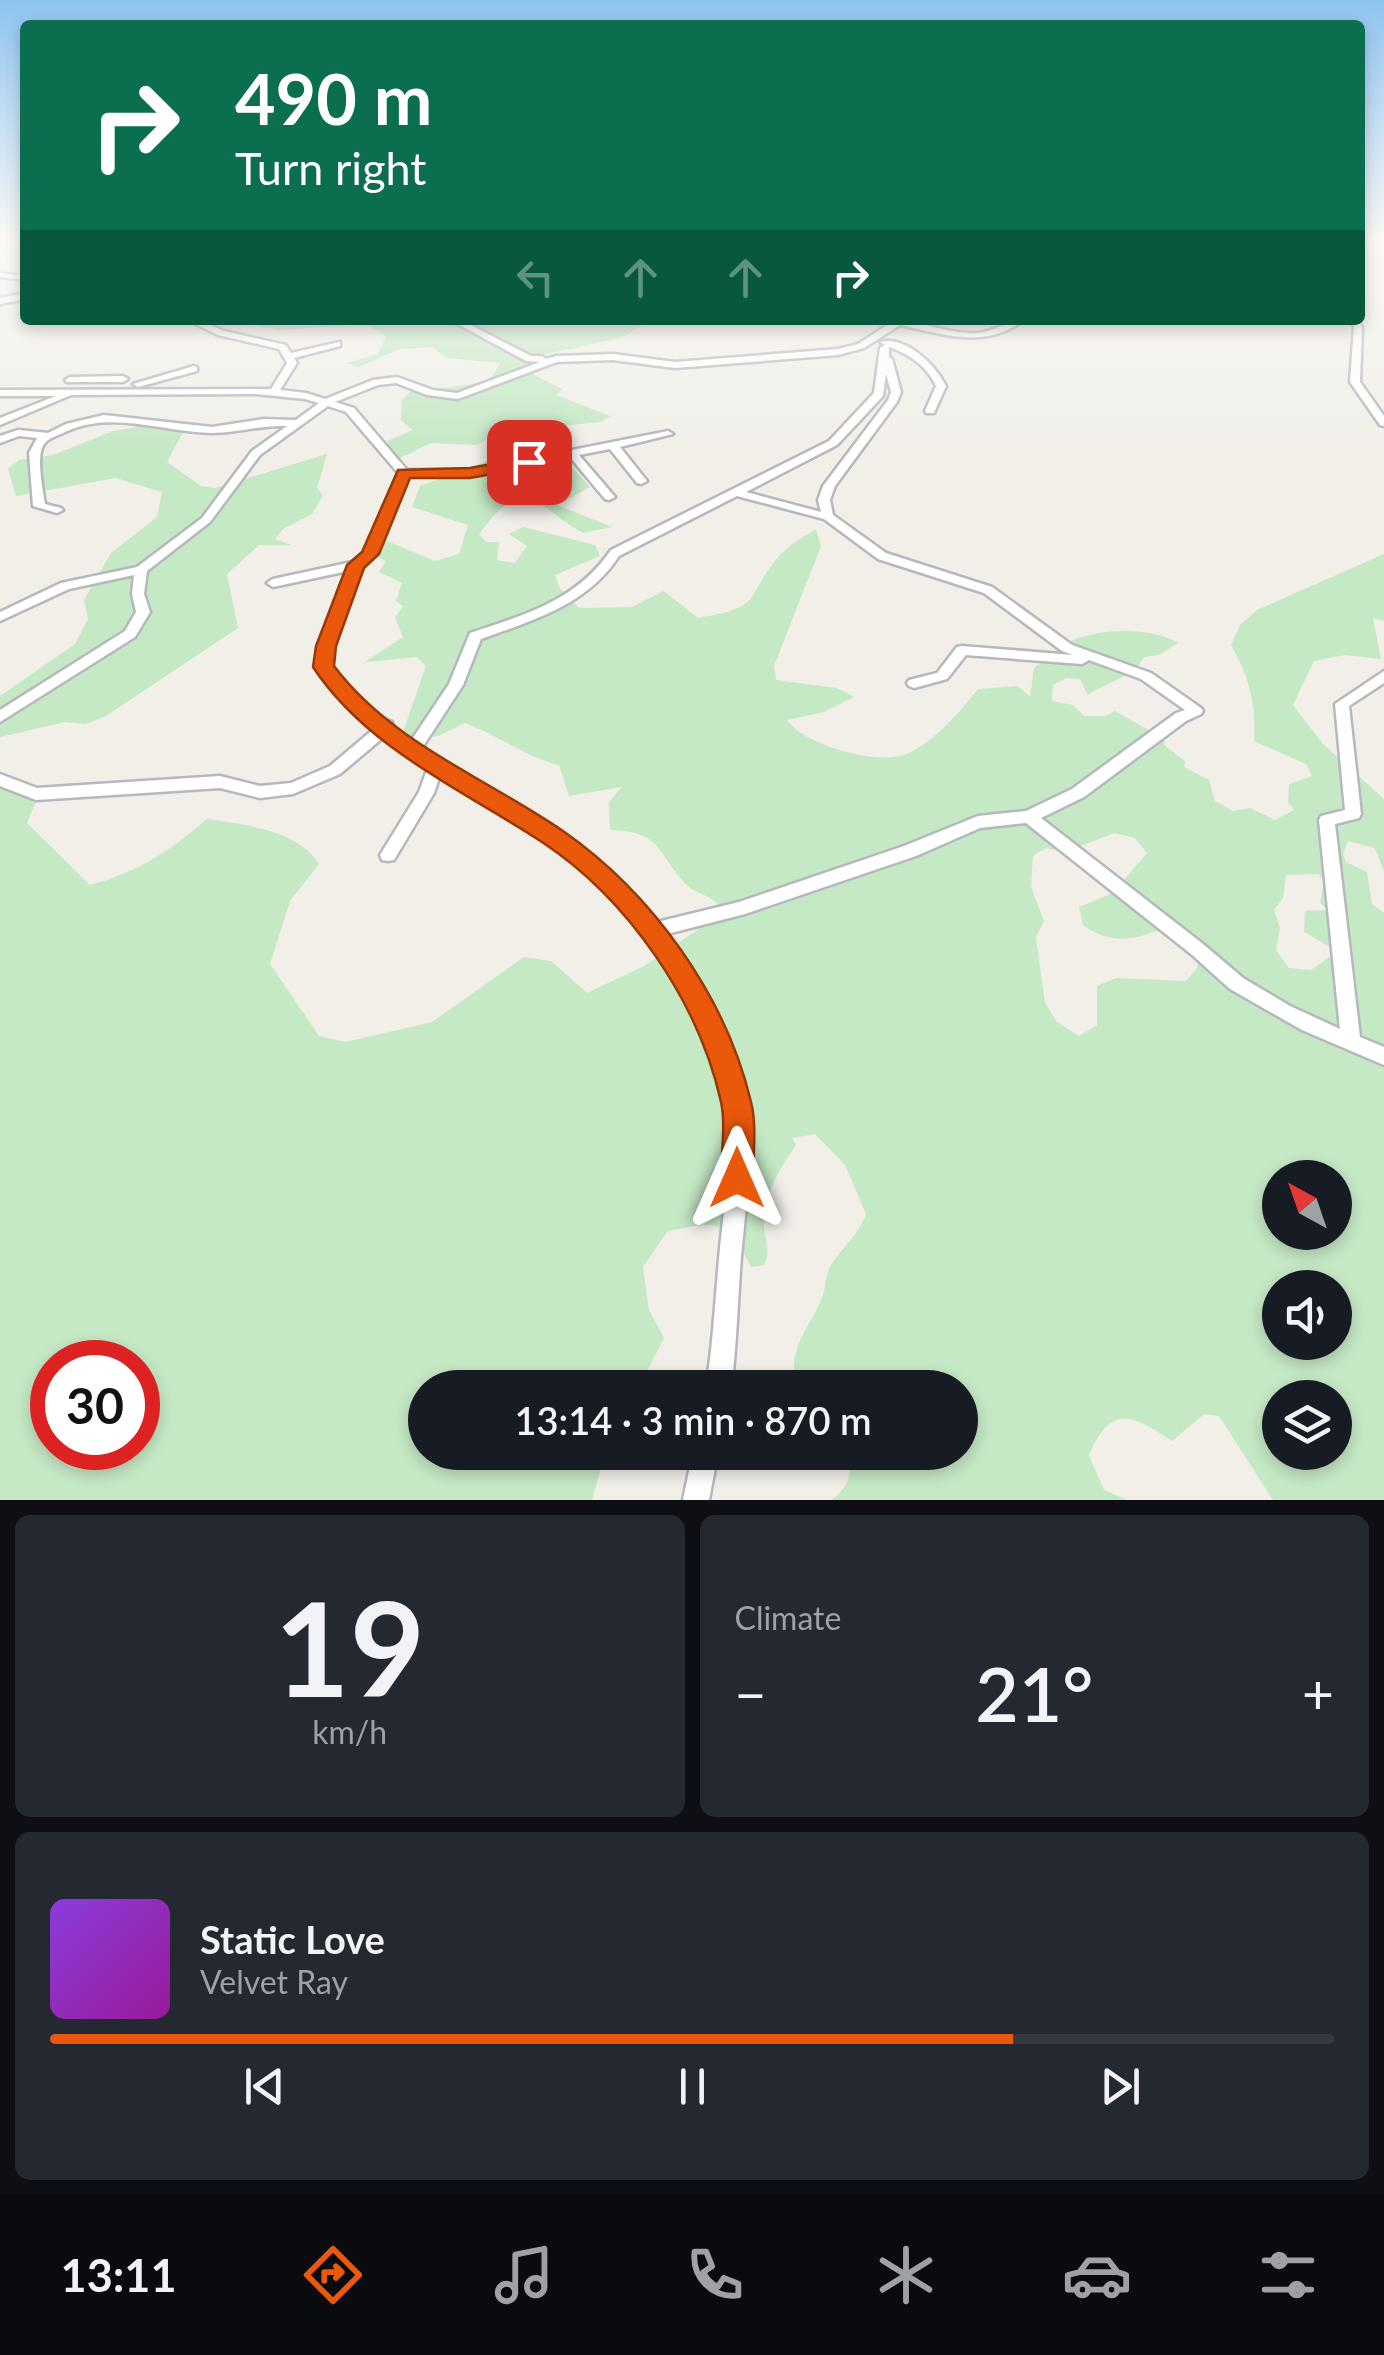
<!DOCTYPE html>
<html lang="en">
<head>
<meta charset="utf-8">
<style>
	body { margin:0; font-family:Lato,sans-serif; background:#242831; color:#f1f3f6; height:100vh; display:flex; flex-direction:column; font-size:38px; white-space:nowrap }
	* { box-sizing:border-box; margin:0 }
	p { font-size:32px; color:#9ea1a6 }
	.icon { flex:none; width:55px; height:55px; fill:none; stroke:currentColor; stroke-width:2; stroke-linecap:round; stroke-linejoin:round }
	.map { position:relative; height:1500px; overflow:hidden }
	.drawer { display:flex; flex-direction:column; gap:15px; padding:15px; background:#0d0f14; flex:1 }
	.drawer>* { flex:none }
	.banner { position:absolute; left:20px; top:20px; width:1345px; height:305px; border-radius:10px; box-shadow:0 5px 15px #0003; background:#0b6e4f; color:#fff; overflow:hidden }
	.needle { width:65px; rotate:320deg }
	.fabs { position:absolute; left:1262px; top:1160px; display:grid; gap:20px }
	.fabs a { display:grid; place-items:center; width:90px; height:90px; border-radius:50%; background:#171b24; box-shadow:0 5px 15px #0003; font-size:50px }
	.speed { position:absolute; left:30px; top:1340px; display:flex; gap:20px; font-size:50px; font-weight:700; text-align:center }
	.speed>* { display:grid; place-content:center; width:130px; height:130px; border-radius:50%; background:#171b24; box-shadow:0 5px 15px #0003; line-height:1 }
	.speed .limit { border:15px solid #d22; background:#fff; color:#111 }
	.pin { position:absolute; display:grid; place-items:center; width:85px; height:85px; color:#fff; margin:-42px; border-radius:20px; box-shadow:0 5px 15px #0006 }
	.me { position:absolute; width:110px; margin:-55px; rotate:0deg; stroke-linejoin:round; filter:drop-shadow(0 0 8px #0008) }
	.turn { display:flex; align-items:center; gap:35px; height:210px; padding:0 50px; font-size:45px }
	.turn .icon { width:130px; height:130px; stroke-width:2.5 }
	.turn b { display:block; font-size:70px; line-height:85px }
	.lanes { display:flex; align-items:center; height:95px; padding:0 50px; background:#0003; justify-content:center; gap:50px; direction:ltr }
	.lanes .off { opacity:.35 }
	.big { font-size:75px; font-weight:600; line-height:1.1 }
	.drawer .widget { flex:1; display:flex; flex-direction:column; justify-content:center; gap:15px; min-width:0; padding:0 35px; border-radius:15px; background:#242831 }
	.drawer .dial { align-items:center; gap:0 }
	.dial b { font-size:130px; line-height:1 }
	.song { display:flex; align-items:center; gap:30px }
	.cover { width:120px; height:120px; border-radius:15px; background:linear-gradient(135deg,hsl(270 70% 55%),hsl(300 70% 35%)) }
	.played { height:10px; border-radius:5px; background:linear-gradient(90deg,#ea580c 75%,#363941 75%) }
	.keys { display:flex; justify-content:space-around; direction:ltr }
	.heat { display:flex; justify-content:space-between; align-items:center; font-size:55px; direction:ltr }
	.drawer .tiles { flex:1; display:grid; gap:15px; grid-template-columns:1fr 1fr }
	.widget:last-child { grid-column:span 2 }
	.trip { position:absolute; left:408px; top:1370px; width:570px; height:100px; border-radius:50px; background:#171b24; box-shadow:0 5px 15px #0003; font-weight:600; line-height:100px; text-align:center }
	.dock { display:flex; height:160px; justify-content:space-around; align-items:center; background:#090b0e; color:#9ea1a6 }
	.dock .icon { width:70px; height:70px }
	.dock .active { color:#ea580c }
	.dock b { font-size:45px; color:#f1f3f6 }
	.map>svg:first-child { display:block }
	.green { fill:#c5e8c5; fill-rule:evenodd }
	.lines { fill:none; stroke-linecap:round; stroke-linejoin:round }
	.minor-casing { stroke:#b5b8bc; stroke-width:5 }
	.minor { fill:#fff; fill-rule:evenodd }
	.route { fill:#ea580c; stroke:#983908; stroke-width:2.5 }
</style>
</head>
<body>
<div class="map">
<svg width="1384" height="1500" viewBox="0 0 1384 1500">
	<rect width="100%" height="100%" fill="#f1efe8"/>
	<path class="green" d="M 229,320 L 647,320 L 647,322 L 624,337 L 533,357 L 556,359 L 525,370 L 562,389 L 556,395 L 610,416 L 601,422 L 498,432 L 477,445 L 431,443 L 396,460 L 387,441 L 413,430 L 401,420 L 402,400 L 410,392 L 489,382 L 500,363 L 447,358 L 432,347 L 400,349 L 358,367 L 347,363 L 378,354 L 386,336 L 367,324 L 278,330 Z
		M 165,423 L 180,425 L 183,432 L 167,462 L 201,486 L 215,488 L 327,454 L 317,488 L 323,496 L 312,514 L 283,529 L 275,539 L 292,545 L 259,545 L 227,574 L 238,628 L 106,716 L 86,724 L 65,722 L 0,737 L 0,696 L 75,644 L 88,619 L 84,600 L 111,553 L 157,517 L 162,492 L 116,478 L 16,496 L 8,469 L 19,460 L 53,455 L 113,431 Z
		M 541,441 L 553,452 L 509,466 L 513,489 L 538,485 L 566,461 L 590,487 L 557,505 L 612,527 L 583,533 C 533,506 529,468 479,534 L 486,542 L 499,542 L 497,560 L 515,563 L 527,546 L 509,534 L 523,527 L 595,545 L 600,556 L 555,575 L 559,587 L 579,608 L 632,607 L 664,591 L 698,618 C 769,607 742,596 782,553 C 791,544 805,536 816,529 L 821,546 L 774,666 L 776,680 L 837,688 L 854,697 L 824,712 L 787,720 C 805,746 882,767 909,753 C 938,738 958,714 978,689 L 1018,686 L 1030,697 L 1034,668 C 1045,660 1055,650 1067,643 C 1095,628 1151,626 1178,643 L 1159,655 L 1144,657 C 1135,677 1106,682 1088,695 L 1080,679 L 1066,678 L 1053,685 L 1052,701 L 1073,705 L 1084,716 L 1106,716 L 1115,711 L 1164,739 L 1164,745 L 1185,761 L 1184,767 L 1209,780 L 1215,801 L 1233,811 L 1250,808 L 1275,820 L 1294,810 L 1288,802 L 1289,784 L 1312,776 L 1306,764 L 1254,741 C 1256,704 1250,678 1231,645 L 1240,625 L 1257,610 L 1384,554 L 1384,621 L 1373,618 L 1381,659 L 1345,655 L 1314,661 L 1293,705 L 1323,744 L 1384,799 L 1384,872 L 1375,848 L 1348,841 L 1343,854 L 1346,862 L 1367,872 L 1372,904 L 1384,913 L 1384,1500 L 1273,1500 L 1219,1416 L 1204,1414 L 1172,1441 C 1133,1415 1111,1403 1089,1455 L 1104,1490 L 1127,1500 L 832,1500 C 849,1486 852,1475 850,1453 L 960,1452 L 960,1388 L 799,1388 C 783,1353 810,1328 822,1298 C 826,1288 825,1277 830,1267 C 841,1248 859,1235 866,1214 L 845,1165 L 815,1134 L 792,1138 L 796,1145 C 780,1168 762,1197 764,1226 C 765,1242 771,1250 764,1265 L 751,1267 C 728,1219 715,1220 667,1232 L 643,1267 L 649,1310 L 664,1338 L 639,1387 L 425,1388 L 425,1452 L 605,1453 L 592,1500 L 0,1500 L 0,783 L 23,780 L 41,790 L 27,823 L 90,885 C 137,873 171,850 207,819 C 244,824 298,830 319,864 L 290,901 L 270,964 L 319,1036 L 346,1042 L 432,1022 L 524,957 L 551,961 L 587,993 L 644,966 L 724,912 C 711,892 698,897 685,883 C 655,850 662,832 610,830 L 609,802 L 622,787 L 569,796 L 559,765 C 525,757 498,735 465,723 L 438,736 L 401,738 L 426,666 L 417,657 L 365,662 L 403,637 L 395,618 L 403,606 L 396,601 L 402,583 L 379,572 L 386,561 L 370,554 L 387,541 L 435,561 L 459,554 L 468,525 L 412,507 L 420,486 ZM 1114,833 L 1135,838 L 1147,853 L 1113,893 L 1079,907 L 1083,925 C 1107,943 1132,942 1160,929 L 1181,936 L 1202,951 L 1197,968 L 1186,981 L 1116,978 L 1097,986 L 1097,1025 L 1079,1036 L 1057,1022 L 1045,1003 L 1036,937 L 1044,921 L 1031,887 L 1033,856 L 1046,848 L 1065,852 ZM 1319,874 L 1324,882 L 1320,903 L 1328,910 L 1305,911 L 1304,932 L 1332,948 L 1331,956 L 1311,970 L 1289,968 L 1276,950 L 1280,928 L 1274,910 L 1283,898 L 1286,875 ZM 1280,1178 L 1335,1178 L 1335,1232 L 1280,1232 ZM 1280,1288 L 1335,1288 L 1335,1342 L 1280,1342 ZM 52,1362 L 138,1362 L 138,1448 L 52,1448 ZM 1280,1398 L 1335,1398 L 1335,1452 L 1280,1452 Z"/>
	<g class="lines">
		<defs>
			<path id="minor" d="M 0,273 L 25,276 L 25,280 L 0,277 Z
				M 25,293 L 25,299 L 0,304 L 0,298 Z
				M 188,320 L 199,320 L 224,331 L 286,345 L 291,353 L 340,342 L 340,346 L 294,358 L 297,363 L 280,390 L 306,393 L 325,399 L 373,380 L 397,377 L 433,390 L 457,393 L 540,362 L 526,361 L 450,320 L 461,320 L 531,356 L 542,356 L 546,359 L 556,356 L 613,354 L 675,362 L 838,349 L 858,344 L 895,320 C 921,320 948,335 977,333 C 994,332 1008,320 1024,320 C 985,350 943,334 900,325 L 864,348 L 838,355 L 675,368 L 613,360 L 557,362 L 458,399 L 427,395 L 396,383 L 378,385 L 335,402 L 354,408 L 407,470 L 471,470 L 668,431 L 673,434 L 620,447 L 647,481 L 641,484 L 637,483 L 610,449 L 579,455 L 615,497 L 609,500 L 605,499 L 570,457 L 471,476 L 408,476 L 376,554 L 362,567 L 333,646 L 331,666 C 347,685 368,716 392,722 L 393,727 L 411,741 L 449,684 L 470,633 C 526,614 576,601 611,550 L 829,441 L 874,393 L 880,348 L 885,345 L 880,342 C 905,335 935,364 946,386 L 934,413 L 926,413 L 925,411 L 936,386 C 926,365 910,355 889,347 L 889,357 L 892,359 L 901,392 L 897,402 L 835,486 L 830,500 L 833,515 L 886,553 L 992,587 L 1072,645 L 1151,673 L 1201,708 L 1203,711 L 1201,714 L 1186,721 L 1084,797 L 1041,818 L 1203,944 L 1243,978 L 1290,1006 L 1340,1029 L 1319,820 L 1321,816 L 1345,810 L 1335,704 L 1384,671 L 1384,683 L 1349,706 L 1361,814 L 1359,818 L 1335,824 L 1360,1037 L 1384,1047 L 1384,1065 L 1302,1030 L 1230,989 L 1191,954 L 1026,823 L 980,828 L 916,856 L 745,914 L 663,935 C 706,990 745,1057 749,1128 C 751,1171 745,1214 741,1257 C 738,1296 737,1334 733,1372 L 730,1388 L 706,1388 C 713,1345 715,1302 719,1259 C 723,1209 734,1158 727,1108 C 714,1018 643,919 573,862 C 532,828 485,803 440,775 L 434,793 L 394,860 L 388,861 L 382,860 L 380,855 L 419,792 L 428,767 L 407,755 L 385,736 L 340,774 L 293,794 L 260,798 L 220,788 L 36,800 L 0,786 L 0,774 L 37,788 L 220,776 L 260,786 L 291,783 L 330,766 L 375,728 L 342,698 L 317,667 L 319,646 L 348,571 L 273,587 L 267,583 L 273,579 L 352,562 L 365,552 L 398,473 L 346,412 L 328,406 L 260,455 L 210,522 L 147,571 L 144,594 L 150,612 L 135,637 L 0,722 L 0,710 L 125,631 L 136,612 L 132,594 L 134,575 L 69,589 L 0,621 L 0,612 L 61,583 L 137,567 L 202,518 L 252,451 L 287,426 C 260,425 237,433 211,433 C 162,432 111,410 65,432 C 59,435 49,438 45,443 C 35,453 43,490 45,504 L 61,508 L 63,510 L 57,513 L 33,506 L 29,453 L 37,438 L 19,436 L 0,443 L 0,436 L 18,430 L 48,433 L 66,424 L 104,415 L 212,427 L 264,419 L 296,420 L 319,403 L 305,399 L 256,394 L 71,395 L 0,425 L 0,418 L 56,396 L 0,396 L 0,390 L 271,389 L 287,363 L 279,349 L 218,335 ZM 886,374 L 891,392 L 888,400 L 823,486 L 818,500 L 821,512 L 746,492 L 837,445 L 883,396 ZM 737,496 L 824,519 L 878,559 L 984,593 L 1062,651 L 1073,655 L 962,646 L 957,647 L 937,673 L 909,680 L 907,683 L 909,686 L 914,688 L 947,679 L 966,655 L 1082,664 L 1089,660 L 1141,679 L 1185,710 L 1176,713 L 1072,789 L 1026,811 L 978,816 L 904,846 L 739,902 L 653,923 C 587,839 507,806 422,748 L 463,685 L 481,639 C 534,620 587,605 619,556 Z
				M 1350,320 L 1358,320 L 1362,327 L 1360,382 L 1384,416 L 1384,426 L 1380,425 L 1350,382 L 1354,327 Z
				M 194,366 L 197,367 L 197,371 L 138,387 L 133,384 Z
				M 70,377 L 123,376 L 128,379 L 123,382 L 67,382 L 65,380 Z
				M 693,1452 L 718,1452 L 709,1500 L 683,1500 Z"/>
		</defs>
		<use href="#minor" class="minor-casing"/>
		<use href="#minor" class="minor"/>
	</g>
	<linearGradient id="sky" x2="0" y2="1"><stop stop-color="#8fc3f1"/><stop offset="0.53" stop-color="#f9f8f5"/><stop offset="1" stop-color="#f9f8f5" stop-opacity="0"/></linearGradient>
	<rect width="1384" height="450" fill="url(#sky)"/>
	<path class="route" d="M 529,457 L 535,459 L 535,466 L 470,478 L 410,478 L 379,554 L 364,568 L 336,646 L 334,666 C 392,743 486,778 563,831 C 652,893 726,996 751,1102 C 757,1125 753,1154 753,1178 L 749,1190 L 737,1194 L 726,1190 L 721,1178 C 721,1155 726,1125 721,1102 C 699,1002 628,899 542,842 C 463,790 367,749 313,667 L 316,646 L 347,565 L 362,552 L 398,470 L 470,468 Z"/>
</svg>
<div class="fabs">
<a><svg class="needle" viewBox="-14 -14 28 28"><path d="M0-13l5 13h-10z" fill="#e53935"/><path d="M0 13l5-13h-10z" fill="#9ea1a6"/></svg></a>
<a><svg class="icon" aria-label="sound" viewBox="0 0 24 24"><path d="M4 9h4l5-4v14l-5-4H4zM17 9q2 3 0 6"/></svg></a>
<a><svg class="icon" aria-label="layers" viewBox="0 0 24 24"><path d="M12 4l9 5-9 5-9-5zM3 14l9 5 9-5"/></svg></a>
</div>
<div class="speed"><div class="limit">30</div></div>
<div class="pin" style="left:529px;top:462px;background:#d93025"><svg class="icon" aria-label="arrive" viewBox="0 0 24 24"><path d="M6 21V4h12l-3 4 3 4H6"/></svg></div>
<svg class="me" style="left:737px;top:1178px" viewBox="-20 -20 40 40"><path d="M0-17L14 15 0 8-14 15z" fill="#ea580c" stroke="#fff" stroke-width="4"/></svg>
<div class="trip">13:14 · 3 min · 870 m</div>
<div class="banner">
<div class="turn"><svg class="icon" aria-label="right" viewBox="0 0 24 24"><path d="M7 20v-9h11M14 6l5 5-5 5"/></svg><div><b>490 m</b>Turn right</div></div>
<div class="lanes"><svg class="icon off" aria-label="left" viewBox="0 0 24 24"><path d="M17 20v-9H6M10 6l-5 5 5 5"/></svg><svg class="icon off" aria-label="ahead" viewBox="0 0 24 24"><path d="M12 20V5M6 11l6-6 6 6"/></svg><svg class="icon off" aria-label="ahead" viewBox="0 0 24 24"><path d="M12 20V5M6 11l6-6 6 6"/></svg><svg class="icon" aria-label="right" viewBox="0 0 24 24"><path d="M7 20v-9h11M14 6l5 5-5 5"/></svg></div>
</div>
</div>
<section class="drawer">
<div class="tiles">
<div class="widget dial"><b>19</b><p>km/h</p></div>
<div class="widget"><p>Climate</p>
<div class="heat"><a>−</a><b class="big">21°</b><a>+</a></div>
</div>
<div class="widget">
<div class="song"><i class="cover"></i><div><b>Static Love</b><p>Velvet Ray</p></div></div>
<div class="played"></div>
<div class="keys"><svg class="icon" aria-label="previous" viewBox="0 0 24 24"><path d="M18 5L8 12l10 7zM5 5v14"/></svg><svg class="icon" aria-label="pause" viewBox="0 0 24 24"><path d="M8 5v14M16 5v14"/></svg><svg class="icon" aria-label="next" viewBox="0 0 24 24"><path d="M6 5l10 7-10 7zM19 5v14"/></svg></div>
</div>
</div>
</section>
<nav class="dock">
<b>13:11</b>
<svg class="icon active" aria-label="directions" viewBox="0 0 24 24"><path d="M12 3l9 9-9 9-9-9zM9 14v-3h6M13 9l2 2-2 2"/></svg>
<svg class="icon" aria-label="music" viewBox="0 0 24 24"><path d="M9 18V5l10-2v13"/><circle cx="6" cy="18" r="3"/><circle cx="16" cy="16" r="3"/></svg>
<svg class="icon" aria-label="phone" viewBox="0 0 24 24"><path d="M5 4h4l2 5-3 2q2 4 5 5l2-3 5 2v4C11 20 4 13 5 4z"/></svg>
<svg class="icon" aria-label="climate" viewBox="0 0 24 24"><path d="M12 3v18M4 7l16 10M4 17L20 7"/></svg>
<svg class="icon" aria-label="car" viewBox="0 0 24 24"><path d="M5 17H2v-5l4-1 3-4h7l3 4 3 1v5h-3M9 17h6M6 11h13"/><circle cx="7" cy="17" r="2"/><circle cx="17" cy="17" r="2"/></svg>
<svg class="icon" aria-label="filters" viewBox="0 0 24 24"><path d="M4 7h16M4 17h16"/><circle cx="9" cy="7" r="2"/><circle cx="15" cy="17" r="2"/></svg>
</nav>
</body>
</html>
